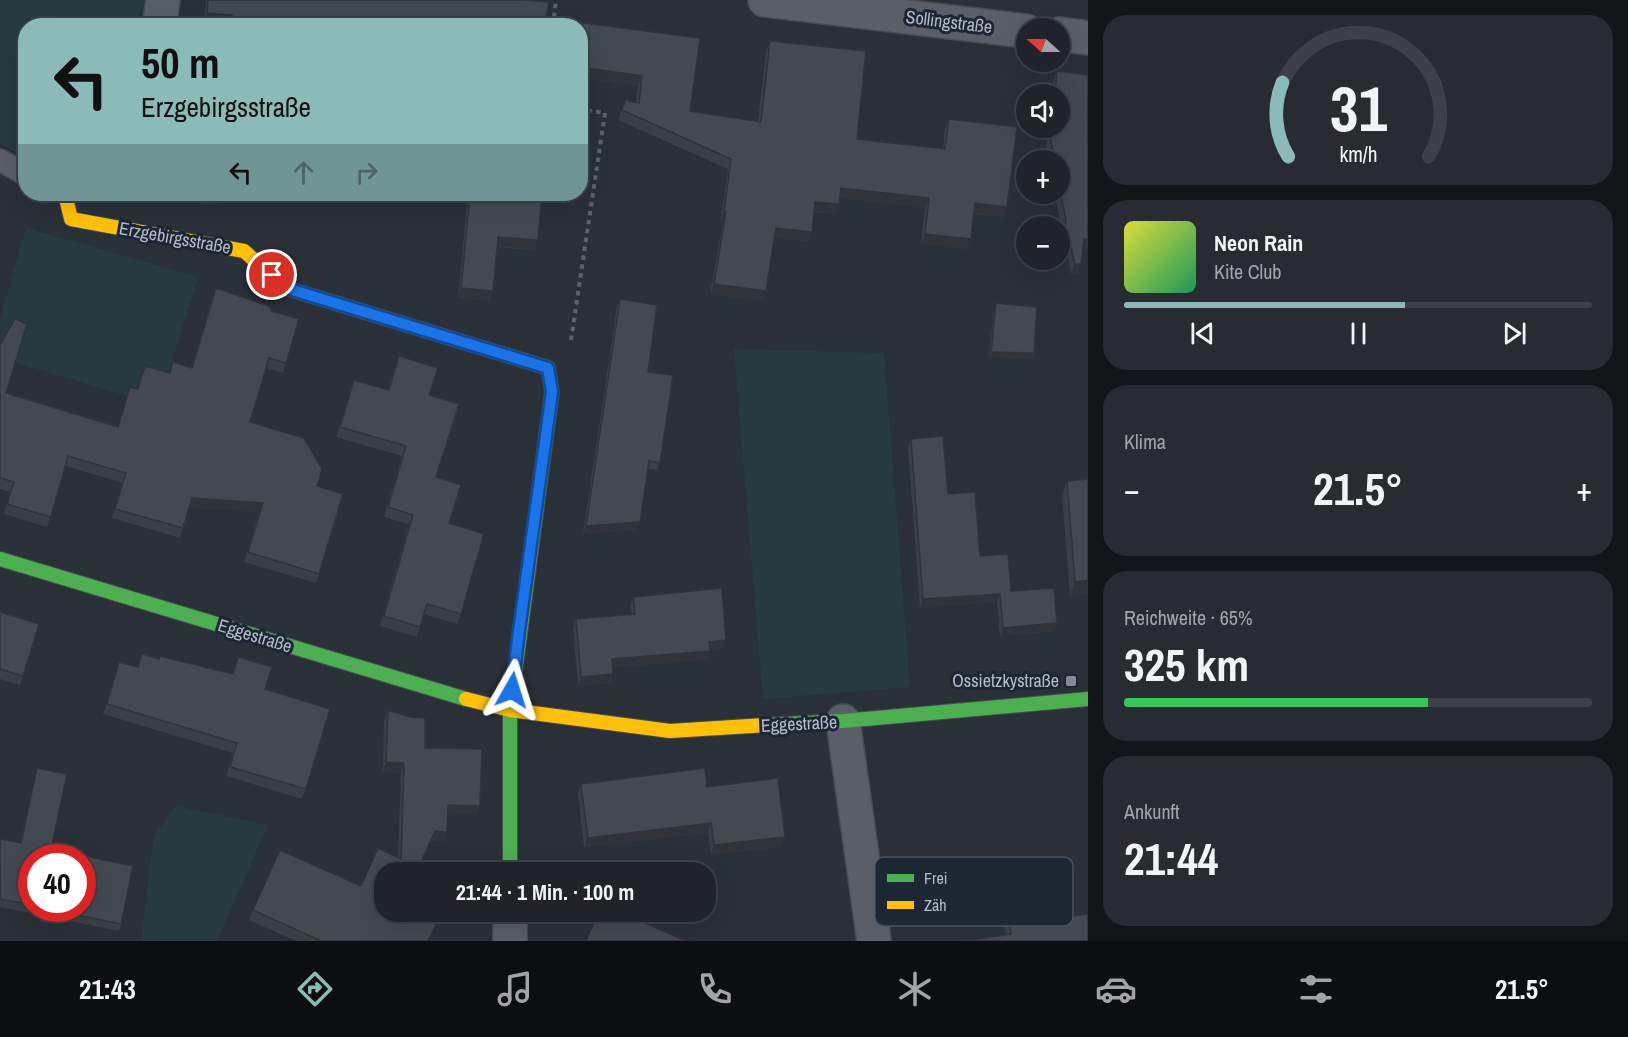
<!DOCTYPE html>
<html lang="de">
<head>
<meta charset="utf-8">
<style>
	body { margin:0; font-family:"Archivo Narrow",sans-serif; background:#282c32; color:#f1f3f6; height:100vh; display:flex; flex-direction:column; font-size:22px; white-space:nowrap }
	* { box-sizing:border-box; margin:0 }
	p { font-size:20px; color:#a2a4a8 }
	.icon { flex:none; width:33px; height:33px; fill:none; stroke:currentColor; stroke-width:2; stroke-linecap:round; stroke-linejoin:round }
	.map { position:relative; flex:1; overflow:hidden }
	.sheet { display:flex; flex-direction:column; gap:15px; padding:15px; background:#121417; width:540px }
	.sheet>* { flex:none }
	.hud { position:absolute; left:18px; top:18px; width:570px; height:183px; border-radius:24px; box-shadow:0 6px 24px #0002,0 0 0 2px #3d4147; background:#8bbbb9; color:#111; overflow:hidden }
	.needle { width:39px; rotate:291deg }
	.buttons { position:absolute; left:1016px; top:18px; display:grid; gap:12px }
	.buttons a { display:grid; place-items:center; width:54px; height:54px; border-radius:50%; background:#20242a; box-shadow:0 6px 24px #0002,0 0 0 2px #3d4147; font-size:30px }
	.speed { position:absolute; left:18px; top:844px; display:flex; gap:12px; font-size:30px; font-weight:700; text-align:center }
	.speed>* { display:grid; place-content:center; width:78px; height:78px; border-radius:50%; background:#20242a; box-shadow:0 6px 24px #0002,0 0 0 2px #3d4147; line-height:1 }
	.speed .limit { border:9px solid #d22; background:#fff; color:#111 }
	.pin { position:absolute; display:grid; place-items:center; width:51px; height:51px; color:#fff; margin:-26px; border:3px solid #fff; border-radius:50%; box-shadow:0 2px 6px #0007 }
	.me { position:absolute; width:66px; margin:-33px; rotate:6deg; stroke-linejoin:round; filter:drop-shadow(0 0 4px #0008) }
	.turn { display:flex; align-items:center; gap:21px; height:126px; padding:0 24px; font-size:27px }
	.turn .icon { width:78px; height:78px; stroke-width:2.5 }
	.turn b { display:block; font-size:42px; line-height:51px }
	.lanes { display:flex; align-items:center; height:57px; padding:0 24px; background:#0003; justify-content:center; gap:30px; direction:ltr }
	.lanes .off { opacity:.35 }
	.big { font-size:45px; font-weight:700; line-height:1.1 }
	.sheet .card { flex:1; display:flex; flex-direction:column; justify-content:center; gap:9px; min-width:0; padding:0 21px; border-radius:24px; background:#282c32 }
	.sheet .dial { align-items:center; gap:0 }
	.dial svg { height:156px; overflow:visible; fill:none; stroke:#3d4147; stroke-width:7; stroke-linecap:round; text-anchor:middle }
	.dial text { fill:#f1f3f6; stroke:none }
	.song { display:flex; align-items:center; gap:18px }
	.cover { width:72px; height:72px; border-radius:9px; background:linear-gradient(135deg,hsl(60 70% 55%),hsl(150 70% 35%)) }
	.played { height:6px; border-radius:3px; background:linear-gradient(90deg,#8bbbb9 60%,#3d4147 60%) }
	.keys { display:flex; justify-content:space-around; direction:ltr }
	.heat { display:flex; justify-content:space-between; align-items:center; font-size:33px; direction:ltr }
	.charge { height:9px; border-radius:4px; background:linear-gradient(90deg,#34c759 65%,#3d4147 0) }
	.trip { position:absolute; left:374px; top:862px; width:342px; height:60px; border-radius:24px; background:#20242a; box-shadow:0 6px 24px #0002,0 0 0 2px #3d4147; font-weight:700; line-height:60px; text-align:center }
	.tabs { display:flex; height:96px; justify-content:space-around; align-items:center; background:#0d0e11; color:#a2a4a8 }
	.tabs .icon { width:42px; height:42px }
	.tabs .active { color:#8bbbb9 }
	.tabs b { font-size:27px; color:#f1f3f6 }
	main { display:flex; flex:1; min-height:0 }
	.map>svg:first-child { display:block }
	.green { fill:#273a3e }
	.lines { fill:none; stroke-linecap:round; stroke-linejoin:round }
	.lane-casing { stroke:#484c53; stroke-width:24 }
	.street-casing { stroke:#484c53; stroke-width:36 }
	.fast-casing { stroke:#484c53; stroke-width:16 }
	.slow-casing { stroke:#484c53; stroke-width:16 }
	.path { stroke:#5d636a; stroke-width:4; stroke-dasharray:4.5 4.5; stroke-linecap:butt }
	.lane { stroke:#5a5e66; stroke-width:21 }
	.street { stroke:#5a5e66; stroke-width:33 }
	.fast { stroke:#4caf50; stroke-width:14 }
	.slow { stroke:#ffc107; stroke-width:14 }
	.wall { fill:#3a3f45; fill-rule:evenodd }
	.shaded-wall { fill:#303338 }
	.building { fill:#444950; stroke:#303338; stroke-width:1.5 }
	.route-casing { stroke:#114b97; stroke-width:15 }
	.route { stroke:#1a73e8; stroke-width:10 }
	.poi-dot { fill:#848b96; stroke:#1d2633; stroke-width:2 }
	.labels { text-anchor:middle; stroke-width:6; stroke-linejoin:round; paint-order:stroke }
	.street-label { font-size:18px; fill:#b4bcc9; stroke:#1d2633 }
	.poi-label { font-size:18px; fill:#b4bcc9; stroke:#1d2633; text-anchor:end }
	.key { fill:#1d2633; stroke:#4a5360; stroke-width:1.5 }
	.key-label { font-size:16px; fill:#b4bcc9 }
</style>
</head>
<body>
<main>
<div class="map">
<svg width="1088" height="941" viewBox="0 0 1088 941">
	<rect width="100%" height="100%" fill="#2a3038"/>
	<path class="green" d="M 0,0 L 145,0 L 144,5 L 133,25 L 26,26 L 25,158 L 0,144 Z
		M 26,228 L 198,277 L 166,382 L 141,375 L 134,398 L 0,358 L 0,319 Z
		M 734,349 L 884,353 L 910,687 L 763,699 Z
		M 175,806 L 268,825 L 217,941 L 141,941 L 154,836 Z"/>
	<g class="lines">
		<defs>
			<path id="lane" d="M 0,160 L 26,175"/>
			<path id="street" d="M 765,0 L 1026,31
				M 159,26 L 163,0
				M 1059,34 L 1088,38
				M 843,721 L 874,941
				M 510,941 L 510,912"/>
			<path id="fast" d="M 0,559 L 466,699
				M 766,725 L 843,721 L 1088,699
				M 510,873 L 510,710 L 552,392 L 548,368 L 532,363"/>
			<path id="slow" d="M 69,194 L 66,198 L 71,219 L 244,251 L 286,288 L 532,363
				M 466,699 L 510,710 L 670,731 L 766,725"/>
		</defs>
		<use href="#lane" class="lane-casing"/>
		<use href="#street" class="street-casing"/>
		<use href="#fast" class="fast-casing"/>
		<use href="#slow" class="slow-casing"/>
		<path class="path" d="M 553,26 L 556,0
			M 571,340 L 605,113 L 580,109"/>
		<use href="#lane" class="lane"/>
		<use href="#street" class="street"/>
		<use href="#fast" class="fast"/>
		<use href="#slow" class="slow"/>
	</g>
	<path class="wall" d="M 206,0 L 523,0 L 546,18 L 700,38 L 690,111 L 758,122 L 766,51 L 770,41 L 857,139 L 943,148 L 945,129 L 949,119 L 1007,207 L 1004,217 L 974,214 L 967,249 L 921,244 L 925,208 L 840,198 L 839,204 L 835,214 L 814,212 L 808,241 L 775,238 L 766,291 L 763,301 L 710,294 L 723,222 L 720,222 L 728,169 L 618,120 L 625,100 L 636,102 L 638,86 L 580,78 L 580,26 L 228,26 L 204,23 Z
		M 1057,71 L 1088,75 L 1088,250 L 1083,250 L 1077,274 L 1071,274 L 1066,248 L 1061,247 L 1062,231 L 1055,194 L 1059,194 L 1059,160 L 1049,160 L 1046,147 L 1048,128 L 1059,128 L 1059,94 L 1052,94 L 1053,82 Z
		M 468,194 L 542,194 L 534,250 L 497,247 L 489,301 L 458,298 Z
		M 216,288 L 286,363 L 283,373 L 266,368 L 250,422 L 317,486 L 319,574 L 316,583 L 244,562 L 259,512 L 189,508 L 180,538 L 112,518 L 123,483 L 66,466 L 47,527 L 4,514 L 10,492 L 0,489 L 0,345 L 6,393 L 118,426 L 130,387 L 137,389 L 145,366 L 169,373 L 191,368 Z
		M 620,299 L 648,372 L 660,463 L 657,470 L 647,469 L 637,530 L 583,534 L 617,307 Z
		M 996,303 L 1034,353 L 1032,359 L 989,358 L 994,309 Z
		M 399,356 L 429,395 L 436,477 L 449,523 L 461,614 L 457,624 L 424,614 L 417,637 L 380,626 L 409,524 L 384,517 L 402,456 L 336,437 L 354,380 L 388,390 Z
		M 911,439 L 948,494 L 980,556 L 1011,591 L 1057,623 L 1054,631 L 1000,636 L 997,602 L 920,608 L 908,447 Z
		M 1067,481 L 1088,594 L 1070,595 L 1062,495 Z
		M 633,597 L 723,649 L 710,650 L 707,660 L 613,667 L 613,674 L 610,683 L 578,686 L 573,628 L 576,619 L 631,615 L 630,606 Z
		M 0,612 L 23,676 L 20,685 L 0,679 Z
		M 238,657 L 265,689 L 306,789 L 302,799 L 226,776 L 233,753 L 103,714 L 119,662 L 137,667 L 159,659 L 232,674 Z
		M 388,710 L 480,806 L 477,815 L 448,815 L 447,832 L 443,841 L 431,841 L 417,873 L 384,873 L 384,912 L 435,927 L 429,941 L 296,941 L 249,920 L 253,910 L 361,886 L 398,857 L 401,773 L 383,772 L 384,720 Z
		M 37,768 L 51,849 L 121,924 L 119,931 L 0,907 L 0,839 L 20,843 L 35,775 ZM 32,858 L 82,909 L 32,909 Z
		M 581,784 L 707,787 L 781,847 L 711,855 L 708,833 L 584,847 L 578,794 Z
		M 1007,905 L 1068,917 L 1088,941 L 1006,935 L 1003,914 Z"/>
	<path class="shaded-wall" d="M 207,13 L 232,15 L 228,25 L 204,23 Z
		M 231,24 L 251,26 L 230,26 Z
		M 580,67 L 642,76 L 638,86 L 580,78 Z
		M 841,188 L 929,198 L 925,208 L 837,198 Z
		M 173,194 L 253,194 L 249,203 L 221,201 L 216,205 L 171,200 Z
		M 815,202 L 839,204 L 835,214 L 811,211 Z
		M 975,203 L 1007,207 L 1004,217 L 972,213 Z
		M 724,212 L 726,212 L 723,222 L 720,222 Z
		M 776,228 L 812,232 L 808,241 L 772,238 Z
		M 925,234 L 971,239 L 967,249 L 921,244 Z
		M 498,237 L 538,240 L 534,250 L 495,246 Z
		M 1064,237 L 1069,238 L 1066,248 L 1061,247 Z
		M 1084,239 L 1088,240 L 1088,250 L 1080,250 Z
		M 1075,264 L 1081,264 L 1077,274 L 1071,274 Z
		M 714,284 L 766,291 L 763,301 L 710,294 Z
		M 461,288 L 493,291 L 489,301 L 458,298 Z
		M 991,352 L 1034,353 L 1032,359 L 989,358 Z
		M 192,498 L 263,503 L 259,512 L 189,508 Z
		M 640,522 L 637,530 L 583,534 L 586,526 Z
		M 1088,580 L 1088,594 L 1070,595 L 1075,582 Z
		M 1000,594 L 997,602 L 920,608 L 923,599 Z
		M 1057,623 L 1054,631 L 1000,636 L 1003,628 Z
		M 726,640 L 723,649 L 706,651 L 709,642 Z
		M 710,651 L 707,660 L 609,668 L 612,659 Z
		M 613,674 L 610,683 L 578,686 L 581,677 Z
		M 386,762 L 404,763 L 401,773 L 383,772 Z
		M 448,805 L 480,806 L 477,815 L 444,815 Z
		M 711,823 L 708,833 L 584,847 L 588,838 Z
		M 435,831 L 447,832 L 443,841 L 431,841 L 416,873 Z
		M 785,837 L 781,847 L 711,855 L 714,845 Z"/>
	<path class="building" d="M 208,0 L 523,0 L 549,2 L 546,18 L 700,38 L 690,111 L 761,122 L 770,41 L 866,51 L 857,139 L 945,149 L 949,119 L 1017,127 L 1007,207 L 975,203 L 971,239 L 925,234 L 929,198 L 841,188 L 839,204 L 815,202 L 812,232 L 776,228 L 766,291 L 714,284 L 726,212 L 724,212 L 731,159 L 622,110 L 625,100 L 639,103 L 642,76 L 580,67 L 580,26 L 251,26 L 231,24 L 232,15 L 207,13 Z
		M 1057,71 L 1088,75 L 1088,240 L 1084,239 L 1081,264 L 1075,264 L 1069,238 L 1064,237 L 1066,220 L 1059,183 L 1059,160 L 1055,160 L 1050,136 L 1051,128 L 1059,128 L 1059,94 L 1055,94 Z
		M 203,194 L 222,194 L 220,195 Z
		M 470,194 L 542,194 L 538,240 L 498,237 L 493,291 L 461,288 Z
		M 216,288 L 269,306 L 272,311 L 299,319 L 286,363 L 269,358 L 250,422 L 304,438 L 322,469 L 317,486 L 343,494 L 319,574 L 248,552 L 263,503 L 192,498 L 183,528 L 115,509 L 126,473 L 68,456 L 51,517 L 7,504 L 14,482 L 0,478 L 0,345 L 15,319 L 27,324 L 6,393 L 118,427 L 130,387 L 138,389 L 145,366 L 170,373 L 173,362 L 192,368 Z
		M 620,299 L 657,305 L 648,372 L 673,375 L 660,463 L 649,461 L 640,522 L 586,526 Z
		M 996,303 L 1037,307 L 1034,353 L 991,352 Z
		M 399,356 L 438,368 L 429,395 L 459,404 L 436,477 L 461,485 L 449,523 L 484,534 L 461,614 L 427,604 L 420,627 L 384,616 L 413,515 L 388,507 L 406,446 L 340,427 L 354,380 L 389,390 Z
		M 943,436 L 948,494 L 975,492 L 980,556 L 1008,554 L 1011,591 L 1054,588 L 1057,623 L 1003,628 L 1000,594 L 923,599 L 911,439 Z
		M 1088,479 L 1088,580 L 1075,582 L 1067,481 Z
		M 722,588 L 726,640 L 709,642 L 710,651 L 612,659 L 613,674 L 581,677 L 576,619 L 635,614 L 633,597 Z
		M 0,612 L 39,624 L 23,676 L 0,669 Z
		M 142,654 L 159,659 L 160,656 L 233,674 L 238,657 L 272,667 L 265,689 L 330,709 L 306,789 L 230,767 L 237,743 L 107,704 L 119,662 L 138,667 Z
		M 388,710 L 410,717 L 425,718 L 425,748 L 482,749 L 480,806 L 448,805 L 447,832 L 435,831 L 416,873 L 384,873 L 384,912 L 426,912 L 439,918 L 428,941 L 321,941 L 253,910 L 280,850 L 361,886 L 378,848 L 401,859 L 404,763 L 386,762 Z
		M 37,768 L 67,774 L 51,849 L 133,866 L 121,924 L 49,909 L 82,909 L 82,858 L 32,858 L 32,905 L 0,899 L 0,839 L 21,843 Z
		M 705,768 L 707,787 L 778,778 L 785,837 L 714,845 L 711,823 L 588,838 L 581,784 Z
		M 1066,897 L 1068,917 L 1088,914 L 1088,941 L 964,941 L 1011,934 L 1007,905 Z
		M 604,912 L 620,912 L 686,941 L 586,941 L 595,921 L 599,923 Z"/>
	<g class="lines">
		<defs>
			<path id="route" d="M 272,275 L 286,288 L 548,368 L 552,392 L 519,631 L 512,690"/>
		</defs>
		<use href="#route" class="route-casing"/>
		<use href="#route" class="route"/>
	</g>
	<rect class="poi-dot" x="1065" y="675" width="12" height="12" rx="3"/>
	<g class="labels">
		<g class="street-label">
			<text transform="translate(949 22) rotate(7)" y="6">Sollingstraße</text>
			<text transform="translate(175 238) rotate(10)" y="6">Erzgebirgsstraße</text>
			<text transform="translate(255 636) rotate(17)" y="6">Eggestraße</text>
			<text transform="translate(799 724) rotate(-3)" y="6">Eggestraße</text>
		</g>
		<g class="poi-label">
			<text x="1059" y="687">Ossietzkystraße</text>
		</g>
	</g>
	<rect x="875" y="857" width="198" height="69" rx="9" class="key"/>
	<rect x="887" y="874" width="27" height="8" fill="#4caf50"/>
	<rect x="887" y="901" width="27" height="8" fill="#ffc107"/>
	<g class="key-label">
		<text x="924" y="884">Frei</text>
		<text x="924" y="911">Zäh</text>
	</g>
</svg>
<div class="buttons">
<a><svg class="needle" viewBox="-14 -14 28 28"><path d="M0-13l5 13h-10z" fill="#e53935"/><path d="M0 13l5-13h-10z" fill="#a2a4a8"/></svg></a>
<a><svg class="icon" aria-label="sound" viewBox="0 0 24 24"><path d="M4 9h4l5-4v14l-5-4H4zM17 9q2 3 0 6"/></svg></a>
<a>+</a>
<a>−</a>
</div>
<div class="speed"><div class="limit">40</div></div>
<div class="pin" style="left:272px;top:275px;background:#d93025"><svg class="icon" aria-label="arrive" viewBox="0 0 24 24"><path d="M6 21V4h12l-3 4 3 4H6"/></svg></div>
<svg class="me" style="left:512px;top:690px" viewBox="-20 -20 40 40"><path d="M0-17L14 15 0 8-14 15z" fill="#1a73e8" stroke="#fff" stroke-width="4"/></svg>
<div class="trip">21:44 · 1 Min. · 100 m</div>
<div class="hud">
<div class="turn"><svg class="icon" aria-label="left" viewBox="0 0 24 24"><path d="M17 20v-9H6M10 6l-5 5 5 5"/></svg><div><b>50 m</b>Erzgebirgsstraße</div></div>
<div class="lanes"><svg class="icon" aria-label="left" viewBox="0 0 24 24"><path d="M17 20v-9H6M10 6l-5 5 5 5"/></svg><svg class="icon off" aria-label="ahead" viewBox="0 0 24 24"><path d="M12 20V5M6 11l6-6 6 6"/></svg><svg class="icon off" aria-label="right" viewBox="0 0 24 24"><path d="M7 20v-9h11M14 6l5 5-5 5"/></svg></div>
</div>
</div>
<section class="sheet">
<div class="card dial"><svg viewBox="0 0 100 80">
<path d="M14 69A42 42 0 1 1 86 69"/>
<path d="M14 69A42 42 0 0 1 11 31" stroke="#8bbbb9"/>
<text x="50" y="56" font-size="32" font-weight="700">31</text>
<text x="50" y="72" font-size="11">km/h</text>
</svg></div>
<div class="card">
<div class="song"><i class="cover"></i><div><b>Neon Rain</b><p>Kite Club</p></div></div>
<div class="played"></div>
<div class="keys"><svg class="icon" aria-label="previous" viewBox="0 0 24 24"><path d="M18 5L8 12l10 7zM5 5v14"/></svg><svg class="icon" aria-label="pause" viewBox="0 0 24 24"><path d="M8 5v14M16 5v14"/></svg><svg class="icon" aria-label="next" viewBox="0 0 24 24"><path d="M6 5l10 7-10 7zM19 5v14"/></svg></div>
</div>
<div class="card"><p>Klima</p>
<div class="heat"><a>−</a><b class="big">21.5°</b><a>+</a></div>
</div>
<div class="card"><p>Reichweite · 65%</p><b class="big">325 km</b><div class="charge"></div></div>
<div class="card"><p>Ankunft</p><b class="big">21:44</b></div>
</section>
</main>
<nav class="tabs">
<b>21:43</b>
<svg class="icon active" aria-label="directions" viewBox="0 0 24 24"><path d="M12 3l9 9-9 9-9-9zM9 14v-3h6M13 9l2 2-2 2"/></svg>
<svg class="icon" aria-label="music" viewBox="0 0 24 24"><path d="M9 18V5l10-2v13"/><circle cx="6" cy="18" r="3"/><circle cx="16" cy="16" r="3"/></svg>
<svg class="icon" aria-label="phone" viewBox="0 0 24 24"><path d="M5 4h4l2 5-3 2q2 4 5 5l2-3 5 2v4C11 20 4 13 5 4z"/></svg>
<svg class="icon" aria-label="climate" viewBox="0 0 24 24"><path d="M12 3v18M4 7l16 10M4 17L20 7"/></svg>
<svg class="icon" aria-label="car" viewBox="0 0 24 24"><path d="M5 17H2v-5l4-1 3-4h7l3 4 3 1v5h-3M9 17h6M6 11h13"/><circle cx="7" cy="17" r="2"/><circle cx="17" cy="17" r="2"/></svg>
<svg class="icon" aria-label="filters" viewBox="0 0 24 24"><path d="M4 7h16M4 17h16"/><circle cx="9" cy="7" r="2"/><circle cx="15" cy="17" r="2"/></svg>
<b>21.5°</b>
</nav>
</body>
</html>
